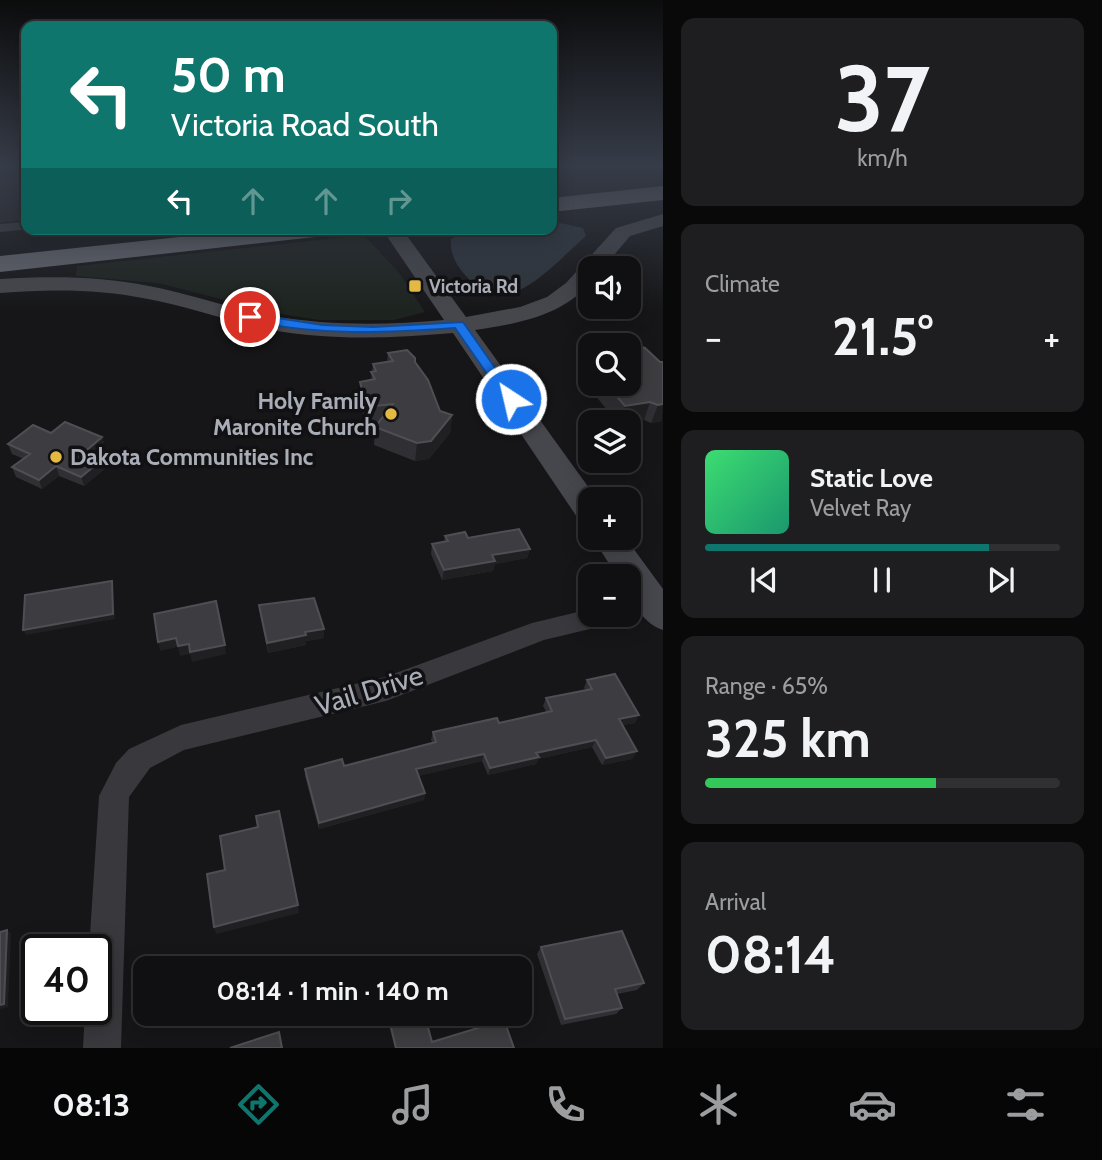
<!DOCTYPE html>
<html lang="en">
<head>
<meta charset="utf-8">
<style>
	body { margin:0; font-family:Cabin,sans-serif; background:#1e1e20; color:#f1f3f6; height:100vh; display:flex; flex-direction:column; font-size:26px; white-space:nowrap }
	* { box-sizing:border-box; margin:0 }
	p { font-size:23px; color:#9c9d9f }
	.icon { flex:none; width:38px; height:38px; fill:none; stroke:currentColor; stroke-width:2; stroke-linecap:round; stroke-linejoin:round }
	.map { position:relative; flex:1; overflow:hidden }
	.sheet { display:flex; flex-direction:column; gap:18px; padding:18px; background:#09090a; width:439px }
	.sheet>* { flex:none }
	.hud { position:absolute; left:21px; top:21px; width:536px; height:214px; border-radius:14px; box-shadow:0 4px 18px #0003,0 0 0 2px #303032; background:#0f766e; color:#fff; overflow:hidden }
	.tools { position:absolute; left:578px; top:256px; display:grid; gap:14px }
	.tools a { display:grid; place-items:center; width:63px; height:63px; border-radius:14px; background:#101012; box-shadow:0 4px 18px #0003,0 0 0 2px #303032; font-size:35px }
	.speed { position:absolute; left:21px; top:934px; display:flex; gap:14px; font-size:35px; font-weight:700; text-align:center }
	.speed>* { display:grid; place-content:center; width:91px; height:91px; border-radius:50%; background:#101012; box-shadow:0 4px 18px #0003,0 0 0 2px #303032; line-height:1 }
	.speed .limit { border:4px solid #111; border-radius:10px; background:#fff; color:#111 }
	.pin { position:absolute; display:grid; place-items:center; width:60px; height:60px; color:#fff; margin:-30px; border:4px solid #fff; border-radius:50%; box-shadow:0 2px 7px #0007 }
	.me { position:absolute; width:77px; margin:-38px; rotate:325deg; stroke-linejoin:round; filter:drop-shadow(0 0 5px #0008) }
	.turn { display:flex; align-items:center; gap:24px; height:147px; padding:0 35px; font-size:32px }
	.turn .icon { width:91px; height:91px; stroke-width:2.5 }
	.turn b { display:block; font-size:49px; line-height:60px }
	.lanes { display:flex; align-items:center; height:66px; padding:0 35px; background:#0003; justify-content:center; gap:35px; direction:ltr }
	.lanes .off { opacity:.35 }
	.big { font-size:52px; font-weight:700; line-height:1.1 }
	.sheet .card { flex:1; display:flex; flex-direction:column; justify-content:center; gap:10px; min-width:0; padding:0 24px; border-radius:14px; background:#1e1e20 }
	.sheet .dial { align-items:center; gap:0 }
	.dial b { font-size:91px; line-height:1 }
	.song { display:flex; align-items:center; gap:21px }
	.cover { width:84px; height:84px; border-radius:10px; background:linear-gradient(135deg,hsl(140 70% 55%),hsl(160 70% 35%)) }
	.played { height:7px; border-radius:4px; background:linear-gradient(90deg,#0f766e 80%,#303032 80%) }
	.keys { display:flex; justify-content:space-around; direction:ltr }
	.heat { display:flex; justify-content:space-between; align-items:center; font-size:38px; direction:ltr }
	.charge { height:10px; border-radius:5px; background:linear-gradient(90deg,#34c759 65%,#303032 0) }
	.trip { position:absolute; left:133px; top:956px; width:399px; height:70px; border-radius:14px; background:#101012; box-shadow:0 4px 18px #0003,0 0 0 2px #303032; font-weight:700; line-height:70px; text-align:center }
	.menu { display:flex; height:112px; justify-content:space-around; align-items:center; background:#060607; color:#9c9d9f }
	.menu .icon { width:49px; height:49px }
	.menu .on { color:#0f766e }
	.menu b { font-size:32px; color:#f1f3f6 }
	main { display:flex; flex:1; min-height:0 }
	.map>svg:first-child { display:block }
	.built { fill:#232225 }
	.green { fill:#1d231e }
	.water { fill:#2d343b }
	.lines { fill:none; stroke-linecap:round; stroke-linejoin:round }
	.street { fill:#38383d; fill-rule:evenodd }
	.secondary { fill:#46474c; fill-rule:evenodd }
	.highway { fill:#64666d; fill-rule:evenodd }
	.wall { fill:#302f33 }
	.shaded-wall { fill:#202022 }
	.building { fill:#3d3d41; stroke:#4e4e54; stroke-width:2 }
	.route { fill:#1a73e8; stroke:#114b97; stroke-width:2 }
	.poi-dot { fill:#e3b943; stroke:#111113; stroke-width:2.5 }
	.labels { text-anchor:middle; stroke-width:7; stroke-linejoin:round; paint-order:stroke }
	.far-poi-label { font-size:19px; font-weight:bold; fill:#a9adb7; stroke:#111113; text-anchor:start }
	.poi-label { font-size:23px; font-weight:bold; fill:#a9adb7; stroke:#111113; text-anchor:end }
	.near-street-label { font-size:28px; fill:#a9adb7; stroke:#111113 }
</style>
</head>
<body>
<main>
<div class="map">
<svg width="663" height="1048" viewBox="0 0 663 1048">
	<rect width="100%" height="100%" fill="#161618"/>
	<path class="built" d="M 0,167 L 26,167 L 26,219 L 0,223 Z"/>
	<path class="green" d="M 364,235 L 400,274 L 425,312 L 394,320 L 319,320 L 280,314 L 158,283 L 76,276 L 77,266 Z"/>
	<path class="water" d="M 551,221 L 583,228 L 586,236 C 564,254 523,304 490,294 C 483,292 473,283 468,278 C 457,267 450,255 451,239 C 479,222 520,229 551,229 Z"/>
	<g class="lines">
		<path class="street" d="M 26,222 L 26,229 L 30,229 L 0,232 L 0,224 Z
			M 655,594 L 663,597 L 663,611 L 628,620 L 622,618 L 611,624 L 544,640 L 386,701 L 184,750 L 150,768 L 129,797 L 121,1048 L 83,1048 L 85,1010 L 96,1010 L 96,950 L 89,950 L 99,796 L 116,763 L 129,749 L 181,725 L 385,677 L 532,623 L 590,609 L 590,614 L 628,614 L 628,600 Z"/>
		<path class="secondary" d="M 663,214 L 663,226 L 630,236 L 603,268 L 590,268 L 590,283 C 562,316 516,324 475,330 L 597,499 L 590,499 L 590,523 L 579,520 L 453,333 C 393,338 332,341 272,330 C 230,322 190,307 148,299 C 99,289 50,289 0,293 L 0,279 C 50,276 100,276 149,286 C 191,294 231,309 273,316 C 330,326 387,325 444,320 L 382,229 L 402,229 L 466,317 L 520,307 L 547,297 L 566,283 L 616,228 Z
			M 592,537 L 625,537 L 663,589 L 663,630 C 641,623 628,597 628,576 L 617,576 Z"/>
		<path class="highway" d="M 663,186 L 663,200 L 551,212 L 551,198 Z
			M 255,229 L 336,229 L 332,234 L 324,236 L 0,272 L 0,256 Z"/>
	</g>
	<path class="wall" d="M 645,348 L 662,421 L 651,423 L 644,420 L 617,422 L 590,389 L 591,383 L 628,383 Z
		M 388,353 L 415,362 L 440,411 L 452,415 L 450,433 L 429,459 L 415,461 L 374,445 L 375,427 L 378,423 L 365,425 L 360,399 L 360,382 L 371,380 L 373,364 L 387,362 Z
		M 51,433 L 102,437 L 105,447 L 97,454 L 105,457 L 107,467 L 84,486 L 59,476 L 42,489 L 16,477 L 12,467 L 24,459 L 12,454 L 8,444 Z
		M 445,536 L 468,538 L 530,549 L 527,558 L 495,564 L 493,571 L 442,580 L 431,554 L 432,544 L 444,542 Z
		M 259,605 L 324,629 L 324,638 L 306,641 L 306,645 L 268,653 L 260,614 Z
		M 587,680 L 635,723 L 622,725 L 637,751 L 632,759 L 602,765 L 592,747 L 538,759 L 536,764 L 488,775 L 482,761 L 418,776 L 425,793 L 424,800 L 319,829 L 305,776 L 305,769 L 344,766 L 433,743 L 431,740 L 433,732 L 499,723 L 547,713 L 543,706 L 546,698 L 586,690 L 584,688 Z
		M 541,947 L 644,983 L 637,990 L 617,994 L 622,1008 L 616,1014 L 561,1025 L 537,954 Z
		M 389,1019 L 432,1042 L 514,1048 L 395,1048 L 388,1022 Z"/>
	<path class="shaded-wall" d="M 650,402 L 644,420 L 628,422 L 619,422 L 625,406 Z
		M 663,404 L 662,421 L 651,423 L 658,405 Z
		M 452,415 L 450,433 L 429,459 L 415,461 L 417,443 Z
		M 102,437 L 105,447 L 90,459 L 87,450 Z
		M 105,457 L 107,467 L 84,486 L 81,477 Z
		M 56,466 L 59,476 L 42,489 L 39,480 Z
		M 530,549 L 527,558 L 495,564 L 493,571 L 442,580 L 444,570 L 492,555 Z
		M 112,581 L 113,586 L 115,619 L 26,635 L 23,630 Z
		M 324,629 L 324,638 L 306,641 L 306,645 L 268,653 L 267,643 L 305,632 Z
		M 176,638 L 189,644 L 225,645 L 226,654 L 192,662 L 190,654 L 180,656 L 178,647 L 160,651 L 158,642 Z
		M 639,715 L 635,723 L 615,727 L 619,719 Z
		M 596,740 L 592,747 L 538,759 L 536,764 L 488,775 L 490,768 L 536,753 Z
		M 637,751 L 632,759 L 602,765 L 606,758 Z
		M 484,754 L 482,761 L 415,777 L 416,769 Z
		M 425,793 L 424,800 L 319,829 L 319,823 Z
		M 298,905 L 299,913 L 216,934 L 214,927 Z
		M 7,930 L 11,934 L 8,1007 L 0,1009 Z"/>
	<path class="building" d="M 638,346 L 645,348 L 660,362 L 663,362 L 663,404 L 658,405 L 650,402 L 625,406 L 605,383 L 628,383 L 628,351 L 632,347 Z
		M 407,350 L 415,358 L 415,362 L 428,380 L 440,411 L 452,415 L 431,441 L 417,443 L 375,427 L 393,404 L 366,407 L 360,382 L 375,379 L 371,372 L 376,371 L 373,364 L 393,361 L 388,353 Z
		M 65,422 L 102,437 L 87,450 L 105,457 L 81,477 L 56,466 L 39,480 L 12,467 L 30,454 L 8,444 L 33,425 L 51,433 Z
		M 519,529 L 530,549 L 492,555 L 495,561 L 444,570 L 432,544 L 448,541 L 445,536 L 465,532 L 468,538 Z
		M 112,581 L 113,614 L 23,630 L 25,595 Z
		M 314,598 L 324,629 L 305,632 L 306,635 L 267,643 L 259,605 Z
		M 216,601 L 225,645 L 190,652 L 189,644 L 178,646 L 176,638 L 158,642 L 154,614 Z
		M 615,674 L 639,715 L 619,719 L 637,751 L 606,758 L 596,740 L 536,753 L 539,757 L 490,768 L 484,754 L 416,769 L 425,793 L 319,823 L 305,769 L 342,759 L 344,766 L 436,742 L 433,732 L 497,718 L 499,723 L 552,711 L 546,698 L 592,689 L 587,680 Z
		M 279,811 L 298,905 L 214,927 L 207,874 L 225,870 L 220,836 L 258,827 L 256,816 Z
		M 7,930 L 4,1004 L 0,1005 L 0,932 Z
		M 622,931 L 644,983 L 615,989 L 622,1008 L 565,1019 L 541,947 Z
		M 409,1013 L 424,1013 L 432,1042 L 504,1020 L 514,1048 L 396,1048 L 389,1019 Z
		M 279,1032 L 282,1048 L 230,1048 Z"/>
	<linearGradient id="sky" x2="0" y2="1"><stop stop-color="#0c0c0d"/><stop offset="0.53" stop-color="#363c48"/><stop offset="1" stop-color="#363c48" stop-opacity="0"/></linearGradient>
	<rect width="663" height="313" fill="url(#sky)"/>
	<path class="route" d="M 250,314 L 323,325 L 373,327 L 463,322 L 517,399 L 515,401 L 506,401 L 455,328 C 384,333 316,336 246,320 L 244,317 Z"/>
	<g class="poi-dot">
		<rect x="408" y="279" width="14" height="14" rx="3.5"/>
		<circle cx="391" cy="414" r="7"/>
		<circle cx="56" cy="457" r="7"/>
	</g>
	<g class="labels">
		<g class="far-poi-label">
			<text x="429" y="293">Victoria Rd</text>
		</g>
		<g class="poi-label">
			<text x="377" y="409">Holy Family<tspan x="377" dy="26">Maronite Church</tspan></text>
			<text x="70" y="465" text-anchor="start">Dakota Communities Inc</text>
		</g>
		<g class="near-street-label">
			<text transform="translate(369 690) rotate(-17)" y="10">Vail Drive</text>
		</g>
	</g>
</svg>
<div class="tools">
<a><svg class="icon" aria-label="sound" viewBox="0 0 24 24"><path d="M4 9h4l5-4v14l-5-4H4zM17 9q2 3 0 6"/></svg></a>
<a><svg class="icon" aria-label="search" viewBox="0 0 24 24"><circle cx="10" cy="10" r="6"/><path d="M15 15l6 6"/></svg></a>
<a><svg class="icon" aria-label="layers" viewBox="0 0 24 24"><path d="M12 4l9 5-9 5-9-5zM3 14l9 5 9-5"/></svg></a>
<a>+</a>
<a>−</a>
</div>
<div class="speed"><div class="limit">40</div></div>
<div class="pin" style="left:250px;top:317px;background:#d93025"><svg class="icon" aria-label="arrive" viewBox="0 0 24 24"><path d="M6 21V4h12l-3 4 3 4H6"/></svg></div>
<svg class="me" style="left:511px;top:399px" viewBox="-20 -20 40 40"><circle r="17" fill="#1a73e8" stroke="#fff" stroke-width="3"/><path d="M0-11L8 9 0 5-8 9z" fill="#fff"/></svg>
<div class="trip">08:14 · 1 min · 140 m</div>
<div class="hud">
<div class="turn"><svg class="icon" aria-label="left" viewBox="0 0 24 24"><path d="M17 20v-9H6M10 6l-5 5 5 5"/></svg><div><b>50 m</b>Victoria Road South</div></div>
<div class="lanes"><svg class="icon" aria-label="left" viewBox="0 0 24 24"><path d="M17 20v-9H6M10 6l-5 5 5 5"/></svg><svg class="icon off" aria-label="ahead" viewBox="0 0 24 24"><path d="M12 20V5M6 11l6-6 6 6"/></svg><svg class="icon off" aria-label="ahead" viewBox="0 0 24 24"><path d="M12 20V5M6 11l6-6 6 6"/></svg><svg class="icon off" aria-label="right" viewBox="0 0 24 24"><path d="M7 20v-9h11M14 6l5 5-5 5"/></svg></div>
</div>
</div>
<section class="sheet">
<div class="card dial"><b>37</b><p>km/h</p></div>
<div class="card"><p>Climate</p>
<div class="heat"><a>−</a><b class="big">21.5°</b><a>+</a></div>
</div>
<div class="card">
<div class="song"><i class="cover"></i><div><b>Static Love</b><p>Velvet Ray</p></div></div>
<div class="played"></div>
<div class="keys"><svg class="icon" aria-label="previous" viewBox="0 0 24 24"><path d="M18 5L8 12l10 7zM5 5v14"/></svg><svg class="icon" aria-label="pause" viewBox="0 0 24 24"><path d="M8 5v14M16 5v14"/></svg><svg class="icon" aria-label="next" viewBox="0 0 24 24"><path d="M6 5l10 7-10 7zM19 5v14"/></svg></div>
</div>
<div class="card"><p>Range · 65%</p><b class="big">325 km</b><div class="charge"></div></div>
<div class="card"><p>Arrival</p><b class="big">08:14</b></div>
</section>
</main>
<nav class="menu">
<b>08:13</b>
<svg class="icon on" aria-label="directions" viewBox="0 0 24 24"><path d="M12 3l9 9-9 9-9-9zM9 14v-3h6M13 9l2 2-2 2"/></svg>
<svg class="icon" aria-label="music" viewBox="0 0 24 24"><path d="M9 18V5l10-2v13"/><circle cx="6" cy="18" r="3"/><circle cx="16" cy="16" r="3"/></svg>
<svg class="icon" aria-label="phone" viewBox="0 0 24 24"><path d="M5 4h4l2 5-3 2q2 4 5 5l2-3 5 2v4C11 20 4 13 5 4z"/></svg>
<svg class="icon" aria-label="climate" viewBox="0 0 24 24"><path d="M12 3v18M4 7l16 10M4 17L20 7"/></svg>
<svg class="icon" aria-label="car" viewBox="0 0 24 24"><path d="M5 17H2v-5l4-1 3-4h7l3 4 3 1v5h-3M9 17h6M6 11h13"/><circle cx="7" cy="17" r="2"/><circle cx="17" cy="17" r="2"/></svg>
<svg class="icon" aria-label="filters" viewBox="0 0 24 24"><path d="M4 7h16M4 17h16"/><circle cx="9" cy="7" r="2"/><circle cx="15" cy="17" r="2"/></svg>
</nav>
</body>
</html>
